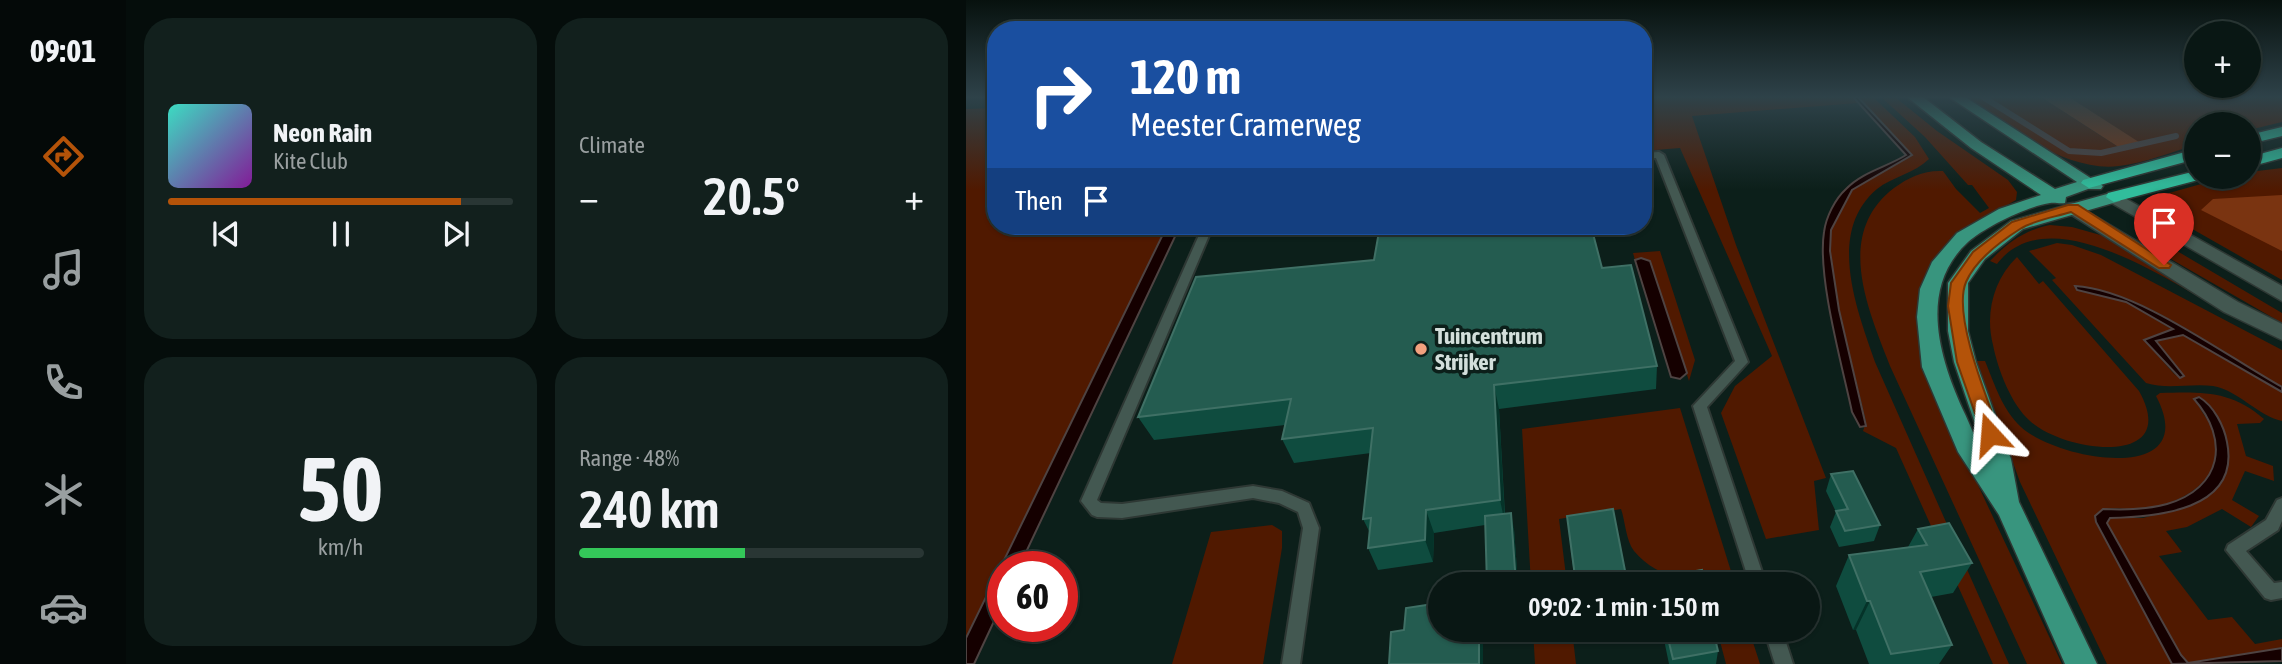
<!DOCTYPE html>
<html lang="en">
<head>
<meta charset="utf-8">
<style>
	body { margin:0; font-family:"Asap Condensed",sans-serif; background:#12201d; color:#f1f3f6; height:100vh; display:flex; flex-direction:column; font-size:26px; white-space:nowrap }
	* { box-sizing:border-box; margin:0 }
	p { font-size:23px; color:#999fa0 }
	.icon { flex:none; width:38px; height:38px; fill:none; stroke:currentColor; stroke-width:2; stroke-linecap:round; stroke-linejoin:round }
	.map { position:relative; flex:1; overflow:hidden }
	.drawer { display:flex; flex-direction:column; gap:18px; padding:18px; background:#050d0b; width:840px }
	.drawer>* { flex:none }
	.top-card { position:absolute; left:21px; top:21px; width:665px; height:214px; border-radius:28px; box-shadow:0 2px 5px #0004,0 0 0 2px #293634; background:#1a4fa0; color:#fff; overflow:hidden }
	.controls { position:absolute; left:1218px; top:21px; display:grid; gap:14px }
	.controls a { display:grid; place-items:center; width:77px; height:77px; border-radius:50%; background:#091714; box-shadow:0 2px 5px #0004,0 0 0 2px #293634; font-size:35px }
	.speed { position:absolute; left:21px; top:551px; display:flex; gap:14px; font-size:35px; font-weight:700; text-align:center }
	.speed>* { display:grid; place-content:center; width:91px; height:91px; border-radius:50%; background:#091714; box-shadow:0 2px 5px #0004,0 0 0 2px #293634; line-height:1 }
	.speed .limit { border:10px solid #d22; background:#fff; color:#111 }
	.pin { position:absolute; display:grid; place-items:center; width:60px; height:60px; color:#fff; margin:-72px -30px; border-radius:50% 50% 50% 0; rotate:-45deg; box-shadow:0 0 7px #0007 }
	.pin .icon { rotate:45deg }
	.me { position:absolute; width:77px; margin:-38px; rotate:341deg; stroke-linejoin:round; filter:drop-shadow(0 0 5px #0008) }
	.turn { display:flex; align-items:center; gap:24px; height:147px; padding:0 28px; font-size:32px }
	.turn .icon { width:91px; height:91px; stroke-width:2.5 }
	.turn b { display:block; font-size:49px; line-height:60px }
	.then { display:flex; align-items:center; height:66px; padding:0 28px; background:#0003; gap:14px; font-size:26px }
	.big { font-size:52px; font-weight:600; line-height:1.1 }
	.drawer .card { flex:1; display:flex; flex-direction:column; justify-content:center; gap:10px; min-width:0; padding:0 24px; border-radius:28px; background:#12201d }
	.drawer .dial { align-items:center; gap:0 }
	.dial b { font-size:91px; line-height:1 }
	.song { display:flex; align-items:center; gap:21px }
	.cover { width:84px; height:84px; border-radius:10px; background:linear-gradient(135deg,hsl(170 70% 55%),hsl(290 70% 35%)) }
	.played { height:7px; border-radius:4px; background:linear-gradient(90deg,#b45309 85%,#293634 85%) }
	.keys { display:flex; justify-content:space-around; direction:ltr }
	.heat { display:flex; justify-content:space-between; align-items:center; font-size:38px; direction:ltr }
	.charge { height:10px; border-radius:5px; background:linear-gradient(90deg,#34c759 48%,#293634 0) }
	.drawer .tiles { flex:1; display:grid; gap:18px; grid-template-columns:repeat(2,1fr) }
	.trip { position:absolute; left:462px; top:572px; width:392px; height:70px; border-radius:35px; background:#091714; box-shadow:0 2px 5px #0004,0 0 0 2px #293634; font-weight:600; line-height:70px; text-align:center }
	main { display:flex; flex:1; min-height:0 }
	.tab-bar { display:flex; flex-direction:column; width:126px; justify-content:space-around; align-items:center; background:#040908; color:#999fa0 }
	.tab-bar .icon { width:49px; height:49px }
	.tab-bar .on { color:#b45309 }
	.tab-bar b { font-size:32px; color:#f1f3f6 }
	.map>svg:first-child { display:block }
	.green { fill:#501900 }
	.forest { fill:#7a3411 }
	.water { fill:#150000; stroke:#4e4342; stroke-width:2 }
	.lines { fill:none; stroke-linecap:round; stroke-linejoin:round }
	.stream { stroke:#4e4342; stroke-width:6 }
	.lane-casing { stroke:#2e3834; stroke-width:4 }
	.secondary-casing { stroke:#2e3834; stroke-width:3 }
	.primary-casing { stroke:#2e3834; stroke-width:3 }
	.highway-casing { stroke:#2e3834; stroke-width:3 }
	.lane { fill:#435851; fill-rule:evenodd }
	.secondary { fill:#435851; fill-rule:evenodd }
	.primary { fill:#38957e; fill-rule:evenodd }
	.highway { fill:#31bd9c; fill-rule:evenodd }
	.wall { fill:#0f4c3f }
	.shaded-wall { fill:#053329 }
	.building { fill:#245c50; stroke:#3f7065; stroke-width:2 }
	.route { fill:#b45309; stroke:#753606; stroke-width:2 }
	.poi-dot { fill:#f2a17e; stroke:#0c1f1a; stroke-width:2.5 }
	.labels { text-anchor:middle; stroke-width:7; stroke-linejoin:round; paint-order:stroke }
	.poi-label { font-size:23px; font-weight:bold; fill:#d3dfdb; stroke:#0c1f1a; text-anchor:start }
</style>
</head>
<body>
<main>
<nav class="tab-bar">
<b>09:01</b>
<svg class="icon on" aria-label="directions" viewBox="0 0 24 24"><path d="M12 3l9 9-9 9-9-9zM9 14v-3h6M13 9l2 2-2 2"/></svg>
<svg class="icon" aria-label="music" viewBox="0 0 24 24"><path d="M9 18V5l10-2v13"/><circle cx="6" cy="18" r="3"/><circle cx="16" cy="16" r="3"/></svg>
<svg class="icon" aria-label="phone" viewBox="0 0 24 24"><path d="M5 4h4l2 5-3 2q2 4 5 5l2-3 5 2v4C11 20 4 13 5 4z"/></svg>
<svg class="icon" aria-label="climate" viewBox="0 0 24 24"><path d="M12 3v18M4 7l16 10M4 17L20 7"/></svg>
<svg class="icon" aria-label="car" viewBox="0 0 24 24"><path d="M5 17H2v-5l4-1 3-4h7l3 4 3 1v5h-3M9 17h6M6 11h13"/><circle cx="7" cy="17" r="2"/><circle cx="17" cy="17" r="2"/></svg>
</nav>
<section class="drawer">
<div class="tiles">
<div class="card">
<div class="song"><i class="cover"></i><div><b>Neon Rain</b><p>Kite Club</p></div></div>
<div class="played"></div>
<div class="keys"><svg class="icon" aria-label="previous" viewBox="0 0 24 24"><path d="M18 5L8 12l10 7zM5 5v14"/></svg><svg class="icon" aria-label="pause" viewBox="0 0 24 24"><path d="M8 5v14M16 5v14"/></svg><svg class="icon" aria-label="next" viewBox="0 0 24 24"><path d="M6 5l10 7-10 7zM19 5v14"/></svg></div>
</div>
<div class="card"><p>Climate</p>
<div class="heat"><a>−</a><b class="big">20.5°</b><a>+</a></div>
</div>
<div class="card dial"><b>50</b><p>km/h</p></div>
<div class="card"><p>Range · 48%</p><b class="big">240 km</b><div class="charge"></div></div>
</div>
</section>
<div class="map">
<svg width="1316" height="664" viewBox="0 0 1316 664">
	<rect width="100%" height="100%" fill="#0c1f1a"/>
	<path class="green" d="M 677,97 L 887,97 L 892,103 L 726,116 L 770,245 L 860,478 L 848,481 L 853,530 L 800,539 L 755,413 L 769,386 L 806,356 L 714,148 L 677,151 Z
		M 892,97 L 907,97 L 949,137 L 963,159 C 949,173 926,177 911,189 C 860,232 891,310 909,362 L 1043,664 L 1027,664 L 930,448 L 897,431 L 900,422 L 873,310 L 864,251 L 865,230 L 886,190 L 946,155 Z
		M 915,97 L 929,97 L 971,131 L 1042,180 L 1051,192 L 1050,200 L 994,232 L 974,252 L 961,274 L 973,402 L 1096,664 L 1061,664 L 924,366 C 902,309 868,234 928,188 C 943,177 958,170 977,171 L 990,189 L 1014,213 L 1023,208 L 1006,185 L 1002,185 L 959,137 Z
		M 1000,97 L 1075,97 L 1154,148 L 1175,144 L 1103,97 L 1316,97 L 1316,122 L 1283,130 L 1283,124 L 1230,124 L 1230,145 C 1205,152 1179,163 1153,166 C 1103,173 1037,127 1000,97 Z
		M 30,108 L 30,226 L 201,226 L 0,638 L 0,109 Z
		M 1316,168 L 1316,280 L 1221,226 L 1199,206 L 1203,193 L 1260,177 L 1283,177 L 1283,172 Z
		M 1084,225 L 1106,227 L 1138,236 L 1271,315 L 1268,317 C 1211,287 1084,194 1031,264 L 1024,261 C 1041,243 1059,230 1084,225 Z
		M 1184,235 L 1316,313 L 1316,323 L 1170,239 Z
		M 1091,243 L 1106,245 L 1135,255 L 1316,350 L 1316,387 C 1258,355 1174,289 1109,286 L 1111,290 L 1160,302 L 1207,330 L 1178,340 L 1210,376 L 1189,342 L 1217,335 L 1316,392 L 1316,421 C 1292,416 1272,390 1247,386 C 1224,383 1202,390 1180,383 L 1086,280 L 1090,278 L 1063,251 Z
		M 694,251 L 729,360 L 723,381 L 684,261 L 669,260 L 667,253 Z
		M 1051,257 L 1073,284 L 1077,281 L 1173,391 C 1216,468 1099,453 1064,421 C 1045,404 1032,370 1027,345 C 1019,314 1027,280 1051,257 Z
		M 1010,361 L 1019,361 C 1029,385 1036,409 1055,427 C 1093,462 1237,485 1190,396 L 1194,393 C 1235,392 1265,390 1298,419 L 1294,423 L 1271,424 L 1280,456 L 1307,466 L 1308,481 L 1279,471 L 1266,500 L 1293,516 L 1285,527 L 1256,509 L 1221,527 L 1200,531 L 1216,552 L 1193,556 L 1242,620 L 1266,617 L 1289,644 L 1316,639 L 1316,648 L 1223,663 L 1215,656 L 1141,523 L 1144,518 L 1177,518 L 1229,504 L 1263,449 L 1233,397 L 1230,398 C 1232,412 1251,426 1251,445 C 1252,488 1206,508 1169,509 C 1158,510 1142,506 1132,512 L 1206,664 L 1141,664 L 1054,482 Z
		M 714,408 L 769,584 C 733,584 693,581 668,551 C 660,541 659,520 655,509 L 593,519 L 601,584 L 565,584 L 556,429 Z
		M 306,525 L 316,531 L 316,548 L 297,664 L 206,664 L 245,532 Z
		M 567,630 L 606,630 L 610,664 L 569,664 Z
		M 751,630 L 783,630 L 794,664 L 760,664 Z"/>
	<path class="forest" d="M 1075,97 L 1103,97 L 1176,144 L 1154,148 Z
		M 1316,195 L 1316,251 L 1235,210 L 1247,199 Z"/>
	<path class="water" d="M 887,97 L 892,97 L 946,155 L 886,190 L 865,230 L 864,251 L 873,310 L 900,426 L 894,427 L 886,412 C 876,365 851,276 858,232 C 860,217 869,199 880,189 C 896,172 921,167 940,155 Z
		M 201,226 L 214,226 L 53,567 L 37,567 L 37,602 L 8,664 L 0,664 L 0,638 Z
		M 675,258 L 684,261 L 721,373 L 714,379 L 705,377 L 669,260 Z
		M 1109,286 C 1171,289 1260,356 1316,387 L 1316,392 L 1217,335 L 1190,341 L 1218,376 L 1214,378 L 1178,340 L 1207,329 L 1160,302 L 1111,290 Z
		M 1233,397 C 1248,406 1258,426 1261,442 C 1275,511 1189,517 1144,518 L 1141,523 L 1215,655 L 1222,663 L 1316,648 L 1316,661 L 1206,664 L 1130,522 L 1129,516 L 1137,509 C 1158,510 1180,510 1201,504 C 1256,488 1264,440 1228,399 Z"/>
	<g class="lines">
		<path class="stream" d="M 1017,97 L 1103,151 L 1135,153 L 1210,136"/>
		<defs>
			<path id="lane" d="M 693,152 L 698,155 L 782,362 L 741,407 L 800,584 L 784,584 L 727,406 L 769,361 L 690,158 L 677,159 L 677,153 Z
				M 237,226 L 247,226 L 131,500 L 135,503 L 156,504 L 287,486 L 316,491 L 343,503 L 353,528 L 334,664 L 316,664 L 337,528 L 332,512 L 313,503 L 287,498 L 156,518 L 131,517 L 126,515 L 115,501 Z
				M 1316,498 L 1316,521 L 1312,530 L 1280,551 L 1308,583 L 1316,582 L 1316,598 L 1305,600 L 1299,598 L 1260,550 L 1262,545 L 1300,520 L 1311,500 Z
				M 798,630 L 816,630 L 827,664 L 809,664 Z"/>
			<path id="secondary" d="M 1148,192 L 1316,286 L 1316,301 L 1142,201 L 1140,197 Z
				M 1107,203 L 1272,302 L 1316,324 L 1316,340 L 1258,312 L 1101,212 L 1098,208 L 1101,204 Z"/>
			<path id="primary" d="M 941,97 L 957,97 L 1015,142 L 1089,189 L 1111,182 L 983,97 L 999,97 L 1137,186 L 1135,189 L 1122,189 L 1100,197 L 1099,203 C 1093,204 1089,202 1084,203 C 1062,206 1019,227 1002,242 C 952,288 973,357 997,410 C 1004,424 1009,440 1019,453 L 988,362 L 982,331 L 982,283 L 1005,251 L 1045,221 L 1148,192 L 1156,197 L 1154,201 L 1057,229 L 1019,259 L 1002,283 L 1002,331 L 1010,362 L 1045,459 L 1053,502 L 1131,664 L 1099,664 L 1033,515 L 992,452 L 956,367 L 951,317 L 954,289 L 966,262 L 991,233 L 1033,209 L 1075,195 L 1005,148 Z"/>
			<path id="highway" d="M 1316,127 L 1316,136 L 1283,144 L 1283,135 Z
				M 1316,148 L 1316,158 L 1283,167 L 1283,157 Z
				M 1230,149 L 1230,159 L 1123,188 L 1115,183 L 1117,180 Z
				M 1230,171 L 1230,177 L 1238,177 L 1236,179 L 1148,202 L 1140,197 L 1142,193 Z"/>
		</defs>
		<use href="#lane" class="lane-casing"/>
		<use href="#secondary" class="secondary-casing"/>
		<use href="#primary" class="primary-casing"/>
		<use href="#highway" class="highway-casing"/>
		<use href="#lane" class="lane"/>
		<use href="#secondary" class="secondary"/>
		<use href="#primary" class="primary"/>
		<use href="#highway" class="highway"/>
	</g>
	<path class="wall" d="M 636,268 L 691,366 L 690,389 L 533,409 L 539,514 L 548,529 L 552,584 L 521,584 L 519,525 L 468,533 L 467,562 L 412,570 L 402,548 L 404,533 L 397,519 L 405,453 L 328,463 L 316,439 L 319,425 L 188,440 L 172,417 Z
		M 865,474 L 914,525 L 908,541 L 873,547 L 864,527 L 870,512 L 860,491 Z
		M 601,516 L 661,581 L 661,584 L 609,584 Z
		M 952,529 L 1006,563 L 987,593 L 965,597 L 986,645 L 973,664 L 903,664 L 890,630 L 887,630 L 870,586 L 883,555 L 942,547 Z
		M 691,630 L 748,630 L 748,633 L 752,651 L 750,664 L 703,664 L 696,630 Z"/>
	<path class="shaded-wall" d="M 528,385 L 533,409 L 539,523 L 534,500 Z
		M 460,510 L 468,533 L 467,562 L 459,540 Z
		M 545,513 L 548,529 L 552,584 L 550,584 Z
		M 901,601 L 904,601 L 890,630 L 887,630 Z
		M 513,630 L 517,630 L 517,664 L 513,664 Z"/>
	<path class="building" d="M 414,226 L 625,226 L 636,268 L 665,265 L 691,366 L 528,385 L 534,500 L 460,510 L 459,540 L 402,548 L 405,518 L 397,519 L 407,428 L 316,439 L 325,399 L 172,417 L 230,277 L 408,260 Z
		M 887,471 L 914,525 L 879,531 L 870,511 L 882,509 L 865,474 Z
		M 647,509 L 661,581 L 638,584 L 610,584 L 601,516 Z
		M 545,513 L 550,584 L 521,584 L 519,516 Z
		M 983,523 L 1006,563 L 954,572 L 986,645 L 925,654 L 904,601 L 901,601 L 883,555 L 961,545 L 952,529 Z
		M 736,570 L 739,584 L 685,584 L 684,579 Z
		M 474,603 L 474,630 L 513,630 L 513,664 L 423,664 L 425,632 L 438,630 L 440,608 Z
		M 700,630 L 747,630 L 752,651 L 707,659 Z"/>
	<linearGradient id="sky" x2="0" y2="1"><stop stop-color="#07110e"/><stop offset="0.51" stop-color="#2e4249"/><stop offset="1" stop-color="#2e4249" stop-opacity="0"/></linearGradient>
	<rect width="1316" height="190" fill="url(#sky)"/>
	<path class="route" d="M 1102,205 L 1112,205 L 1205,265 L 1203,268 L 1193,268 L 1105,212 C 1089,217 1068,220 1054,229 C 1035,241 1009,261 1000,282 C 986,315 1022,401 1034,434 L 1031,439 L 1018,439 L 991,362 L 982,306 L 985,283 L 1007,252 L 1046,222 Z"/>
	<circle class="poi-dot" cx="455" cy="349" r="7"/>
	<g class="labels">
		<g class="poi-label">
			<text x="469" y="344">Tuincentrum<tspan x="469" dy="26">Strijker</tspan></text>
		</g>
	</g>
</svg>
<div class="controls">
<a>+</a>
<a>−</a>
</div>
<div class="speed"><div class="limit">60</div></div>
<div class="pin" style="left:1198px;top:265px;background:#d93025"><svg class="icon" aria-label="arrive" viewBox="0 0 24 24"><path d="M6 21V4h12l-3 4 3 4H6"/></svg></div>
<svg class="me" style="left:1024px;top:434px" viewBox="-20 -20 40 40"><path d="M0-17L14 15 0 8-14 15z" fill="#b45309" stroke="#fff" stroke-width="4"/></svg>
<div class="trip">09:02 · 1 min · 150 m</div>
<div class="top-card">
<div class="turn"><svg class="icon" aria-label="right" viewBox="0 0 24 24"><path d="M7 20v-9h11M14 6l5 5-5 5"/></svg><div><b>120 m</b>Meester Cramerweg</div></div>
<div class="then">Then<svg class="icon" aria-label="arrive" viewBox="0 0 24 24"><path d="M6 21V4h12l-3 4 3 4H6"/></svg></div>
</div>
</div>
</main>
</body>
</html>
